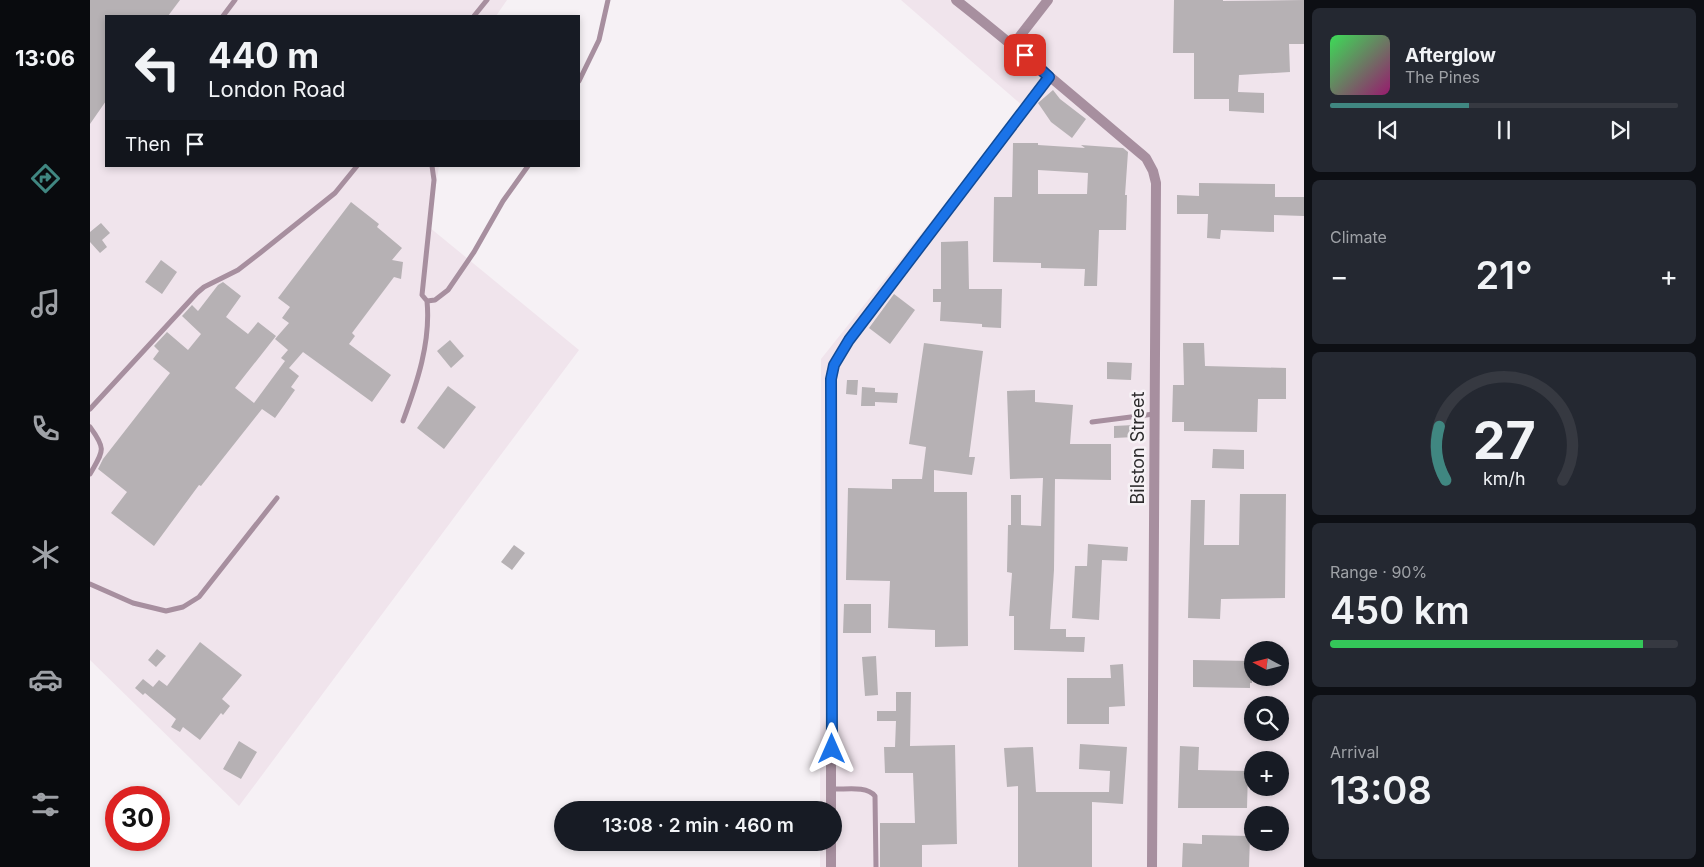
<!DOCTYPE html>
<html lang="en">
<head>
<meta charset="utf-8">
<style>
	body { margin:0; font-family:Inter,sans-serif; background:#242831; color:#f1f3f6; height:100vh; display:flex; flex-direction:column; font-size:19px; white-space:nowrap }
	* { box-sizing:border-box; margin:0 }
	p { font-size:16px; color:#9ea1a6 }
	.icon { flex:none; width:28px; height:28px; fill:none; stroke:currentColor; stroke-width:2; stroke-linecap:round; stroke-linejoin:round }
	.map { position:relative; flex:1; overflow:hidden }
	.side { display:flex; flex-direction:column; gap:8px; padding:8px; background:#0d0f14; width:400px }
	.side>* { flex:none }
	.hud { position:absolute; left:15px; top:15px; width:475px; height:152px; border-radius:0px; box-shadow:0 2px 8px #0003; background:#171b24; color:#f1f3f6; overflow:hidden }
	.needle { width:32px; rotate:277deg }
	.buttons { position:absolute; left:1154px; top:641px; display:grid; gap:10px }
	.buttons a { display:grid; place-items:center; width:45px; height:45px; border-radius:50%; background:#171b24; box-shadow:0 2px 8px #0003; font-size:25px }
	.speed { position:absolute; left:15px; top:786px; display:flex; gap:10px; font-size:25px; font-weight:700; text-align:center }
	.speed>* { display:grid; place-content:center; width:65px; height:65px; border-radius:50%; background:#171b24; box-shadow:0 2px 8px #0003; line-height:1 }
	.speed .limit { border:8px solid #d22; background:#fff; color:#111 }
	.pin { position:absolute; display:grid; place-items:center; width:42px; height:42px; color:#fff; margin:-21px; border-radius:10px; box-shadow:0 2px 8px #0006 }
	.me { position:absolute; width:55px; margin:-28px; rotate:0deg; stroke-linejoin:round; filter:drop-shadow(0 0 4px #0008) }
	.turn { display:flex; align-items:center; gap:18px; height:105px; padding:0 20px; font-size:22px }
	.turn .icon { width:65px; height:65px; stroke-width:2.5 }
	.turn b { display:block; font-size:35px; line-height:42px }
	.then { display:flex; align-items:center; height:48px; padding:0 20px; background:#0003; gap:10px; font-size:19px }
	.big { font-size:38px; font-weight:600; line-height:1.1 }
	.side .tile { flex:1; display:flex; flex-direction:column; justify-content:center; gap:8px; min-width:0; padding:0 18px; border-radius:8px; background:#242831 }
	.side .dial { align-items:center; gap:0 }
	.dial svg { height:130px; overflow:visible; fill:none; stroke:#363941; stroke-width:7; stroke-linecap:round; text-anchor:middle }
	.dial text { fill:#f1f3f6; stroke:none }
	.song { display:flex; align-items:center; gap:15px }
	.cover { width:60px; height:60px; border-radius:8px; background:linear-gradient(135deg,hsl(130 70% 55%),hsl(320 70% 35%)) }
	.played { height:5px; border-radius:2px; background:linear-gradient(90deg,#408781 40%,#363941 40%) }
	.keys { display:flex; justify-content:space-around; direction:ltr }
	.heat { display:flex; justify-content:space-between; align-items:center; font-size:28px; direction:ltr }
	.charge { height:8px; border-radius:4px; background:linear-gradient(90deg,#34c759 90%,#363941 0) }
	.trip { position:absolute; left:464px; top:801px; width:288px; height:50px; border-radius:25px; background:#171b24; box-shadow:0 2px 8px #0003; font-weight:600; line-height:50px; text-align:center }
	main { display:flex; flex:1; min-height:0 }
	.tabs { display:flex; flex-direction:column; width:90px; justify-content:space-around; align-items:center; background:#090b0e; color:#9ea1a6 }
	.tabs .icon { width:35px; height:35px }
	.tabs .selected { color:#408781 }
	.tabs b { font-size:22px; color:#f1f3f6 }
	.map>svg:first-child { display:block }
	.built { fill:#f0e4ec; fill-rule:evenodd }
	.building { fill:#b6b1b4; fill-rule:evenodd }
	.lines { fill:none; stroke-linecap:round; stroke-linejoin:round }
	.service { stroke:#a78f9f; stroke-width:5 }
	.minor { stroke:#a78f9f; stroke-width:10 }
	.route-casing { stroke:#114b97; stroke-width:12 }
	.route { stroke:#1a73e8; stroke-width:9 }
	.labels { text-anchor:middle; stroke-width:5; stroke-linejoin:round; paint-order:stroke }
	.street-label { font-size:18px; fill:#2c2b2c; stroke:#f6f1f5 }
</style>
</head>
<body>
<main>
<nav class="tabs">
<b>13:06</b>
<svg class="icon selected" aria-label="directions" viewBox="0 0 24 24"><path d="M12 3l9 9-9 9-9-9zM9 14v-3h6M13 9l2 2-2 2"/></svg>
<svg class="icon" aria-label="music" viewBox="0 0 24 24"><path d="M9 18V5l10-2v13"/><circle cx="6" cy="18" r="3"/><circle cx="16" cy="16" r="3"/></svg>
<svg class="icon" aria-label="phone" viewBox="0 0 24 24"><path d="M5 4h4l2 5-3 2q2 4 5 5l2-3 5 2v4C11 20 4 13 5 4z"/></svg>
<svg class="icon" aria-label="climate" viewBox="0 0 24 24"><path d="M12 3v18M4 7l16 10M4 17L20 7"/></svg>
<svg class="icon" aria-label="car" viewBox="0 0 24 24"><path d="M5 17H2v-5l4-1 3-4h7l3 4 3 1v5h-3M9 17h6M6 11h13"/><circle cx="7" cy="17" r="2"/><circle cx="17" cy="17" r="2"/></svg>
<svg class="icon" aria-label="filters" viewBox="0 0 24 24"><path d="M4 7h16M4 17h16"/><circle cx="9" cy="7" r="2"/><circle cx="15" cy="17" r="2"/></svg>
</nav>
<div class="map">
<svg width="1214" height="867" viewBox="0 0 1214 867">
	<rect width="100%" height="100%" fill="#f6f1f5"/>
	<path class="built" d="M 0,0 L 417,0 L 406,16 L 16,16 L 16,166 L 349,166 L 339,227 L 489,350 L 149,806 L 0,660 Z
		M 811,0 L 1214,0 L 1214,867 L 730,867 L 730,843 L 742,842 L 742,810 L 730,810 L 731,359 L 933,106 ZM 1162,650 L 1190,650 L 1190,678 L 1162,678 ZM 1162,705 L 1190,705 L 1190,732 L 1162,732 ZM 1162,760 L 1190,760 L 1190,788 L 1162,788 ZM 1162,815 L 1190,815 L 1190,842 L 1162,842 Z"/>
	<path class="building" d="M 0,0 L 90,0 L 78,16 L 16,16 L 16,101 L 0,124 Z
		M 1084,0 L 1133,0 L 1133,1 L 1214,0 L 1214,44 L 1199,44 L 1200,72 L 1149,75 L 1148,92 L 1174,93 L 1174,113 L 1139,111 L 1139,99 L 1104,99 L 1104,53 L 1083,53 Z
		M 963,90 L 970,99 L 996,119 L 982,138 L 961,122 L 948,103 Z
		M 923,143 L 948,143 L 948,145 L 995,148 L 991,145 L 1033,148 L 1038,152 L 1035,195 L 1037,195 L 1036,230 L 1009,230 L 1007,286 L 994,286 L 995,269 L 951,268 L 951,263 L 903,262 L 904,197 L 922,197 ZM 948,170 L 998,173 L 997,194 L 948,194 Z
		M 1109,183 L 1185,184 L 1185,197 L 1214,197 L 1214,216 L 1184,215 L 1184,232 L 1131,230 L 1130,239 L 1117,238 L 1118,214 L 1087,214 L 1087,195 L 1109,196 Z
		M 261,202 L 289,224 L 287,227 L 312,248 L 302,260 L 313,262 L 311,279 L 304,277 L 262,333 L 265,336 L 259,344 L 301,375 L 282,402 L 213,352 L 199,368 L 209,376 L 201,387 L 205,390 L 185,418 L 172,409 L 111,486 L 109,485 L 64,546 L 21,513 L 37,492 L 8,469 L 13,459 L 80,373 L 63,359 L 69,351 L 64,346 L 77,332 L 98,350 L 111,334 L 92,316 L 102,305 L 108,311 L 128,285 L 133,282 L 151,296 L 136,317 L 158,334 L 168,322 L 186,336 L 145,388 L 164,403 L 195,361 L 191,358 L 198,350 L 185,339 L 199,323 L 192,318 L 200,307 L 188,298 Z
		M 11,223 L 20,233 L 12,240 L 17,247 L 10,253 L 0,242 L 0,232 Z
		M 878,241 L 879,289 L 912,289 L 911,328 L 892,327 L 892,324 L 850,321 L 851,302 L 843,302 L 843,289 L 851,289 L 851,242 Z
		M 71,260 L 87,272 L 72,294 L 55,282 Z
		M 804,294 L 825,310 L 800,344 L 779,328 Z
		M 360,340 L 374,356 L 361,368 L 347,351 Z
		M 834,343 L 893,351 L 879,457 L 885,457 L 882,475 L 844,470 L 844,492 L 877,492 L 878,646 L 845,647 L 845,630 L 798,628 L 800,581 L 756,580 L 758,488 L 802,489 L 802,479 L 832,479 L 836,447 L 819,444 Z
		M 1093,343 L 1114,343 L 1115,366 L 1196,368 L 1196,399 L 1168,399 L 1167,432 L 1094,431 L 1094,422 L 1082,422 L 1083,385 L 1094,385 Z
		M 1017,362 L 1042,363 L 1041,380 L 1017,379 Z
		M 757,380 L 768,380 L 767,395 L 756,394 Z
		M 358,386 L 386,407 L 354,449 L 327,428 Z
		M 772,387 L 785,388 L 785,392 L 808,393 L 807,403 L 785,402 L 785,406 L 771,406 Z
		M 945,390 L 945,402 L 983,405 L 980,444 L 1021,444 L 1021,480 L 965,479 L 964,570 L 960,629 L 976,629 L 976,637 L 995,637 L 994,652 L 924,650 L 924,616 L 919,616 L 922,573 L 917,572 L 918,525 L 921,525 L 921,495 L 931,495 L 931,525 L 951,526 L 953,478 L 920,479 L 917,391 Z
		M 1044,425 L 1045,437 L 1024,438 L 1024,426 Z
		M 1123,449 L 1154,450 L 1154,469 L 1122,468 Z
		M 1150,494 L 1196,494 L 1195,598 L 1131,599 L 1130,619 L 1098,618 L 1101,500 L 1115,500 L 1114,545 L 1149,545 Z
		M 998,544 L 1038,547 L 1037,561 L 1012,560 L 1009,620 L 982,618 L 985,566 L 997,566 Z
		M 424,545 L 435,553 L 422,570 L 411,562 Z
		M 754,604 L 781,604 L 781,633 L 753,633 Z
		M 110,642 L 152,675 L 132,699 L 140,706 L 133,715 L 131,713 L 110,740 L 93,727 L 90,732 L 81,727 L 86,719 L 55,693 L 53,695 L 45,688 L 53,679 L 63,687 L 69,680 L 77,686 Z
		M 67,649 L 76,656 L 66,667 L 58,660 Z
		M 786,656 L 788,695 L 775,696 L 772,657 Z
		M 1103,660 L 1162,661 L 1162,683 L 1160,683 L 1160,688 L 1103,687 Z
		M 1033,664 L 1035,706 L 1019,707 L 1019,724 L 977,724 L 977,678 L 1021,678 L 1020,665 Z
		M 806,692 L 821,692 L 820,746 L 865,745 L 867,844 L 832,845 L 832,867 L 790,867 L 790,823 L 825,823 L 823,773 L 795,773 L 794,747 L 805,747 L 806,721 L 787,721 L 787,711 L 806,711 Z
		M 149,741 L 167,752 L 151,779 L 133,769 Z
		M 990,744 L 1037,747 L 1033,804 L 1002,802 L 1002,867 L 928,867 L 928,786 L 917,787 L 914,748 L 943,747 L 946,792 L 1019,792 L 1020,771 L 989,769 Z
		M 1090,746 L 1109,747 L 1108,770 L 1158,771 L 1157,808 L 1088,808 Z
		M 1112,835 L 1160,836 L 1159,867 L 1092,867 L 1093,843 L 1112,844 Z"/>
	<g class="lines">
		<path class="service" d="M 133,16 L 145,0
			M 384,16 L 397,0
			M 489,81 L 509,40 L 518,0
			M 342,166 L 344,180 L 332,295 L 337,301 L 345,300 L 358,290 L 384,252 L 413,201 L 438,166
			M 0,409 L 107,293 L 114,287 L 148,270 L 170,253 L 245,193 L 267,166
			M 313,421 C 327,383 341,342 337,301
			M 1002,422 L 1064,414
			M 0,427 C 17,450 13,451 0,474
			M 0,584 L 43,603 L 76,611 L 93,607 L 109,597 L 187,498
			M 742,789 C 754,790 776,785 785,796 L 786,867"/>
		<path class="minor" d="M 866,0 C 931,51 993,105 1056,158 L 1063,171 L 1066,183 L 1062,867
			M 923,45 L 958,0
			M 741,810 L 741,379 L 744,365 L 759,340 L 959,77
			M 741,867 L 741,842"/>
	</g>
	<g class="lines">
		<defs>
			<path id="route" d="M 742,749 L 741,379 L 744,365 L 759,340 L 959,77 L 935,55"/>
		</defs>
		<use href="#route" class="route-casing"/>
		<use href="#route" class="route"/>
	</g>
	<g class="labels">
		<g class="street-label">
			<text transform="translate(1048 448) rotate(-90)" y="6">Bilston Street</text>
		</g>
	</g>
</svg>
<div class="buttons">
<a><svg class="needle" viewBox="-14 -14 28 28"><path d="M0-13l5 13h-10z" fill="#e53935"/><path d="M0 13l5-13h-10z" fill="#9ea1a6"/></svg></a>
<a><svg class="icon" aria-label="search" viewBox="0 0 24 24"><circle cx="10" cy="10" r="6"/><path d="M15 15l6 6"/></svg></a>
<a>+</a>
<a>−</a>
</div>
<div class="speed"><div class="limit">30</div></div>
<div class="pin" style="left:935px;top:55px;background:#d93025"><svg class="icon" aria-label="arrive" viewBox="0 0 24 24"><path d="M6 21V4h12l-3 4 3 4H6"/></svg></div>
<svg class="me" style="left:742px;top:749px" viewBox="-20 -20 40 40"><path d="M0-17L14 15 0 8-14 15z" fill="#1a73e8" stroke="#fff" stroke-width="4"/></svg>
<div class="trip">13:08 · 2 min · 460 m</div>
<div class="hud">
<div class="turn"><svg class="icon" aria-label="left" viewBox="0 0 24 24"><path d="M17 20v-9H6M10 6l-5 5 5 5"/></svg><div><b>440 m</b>London Road</div></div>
<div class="then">Then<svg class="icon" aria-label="arrive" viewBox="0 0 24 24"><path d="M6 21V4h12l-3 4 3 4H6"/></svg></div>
</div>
</div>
<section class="side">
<div class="tile">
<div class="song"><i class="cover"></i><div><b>Afterglow</b><p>The Pines</p></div></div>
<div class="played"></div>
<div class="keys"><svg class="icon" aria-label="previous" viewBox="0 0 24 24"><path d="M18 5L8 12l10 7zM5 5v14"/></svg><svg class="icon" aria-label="pause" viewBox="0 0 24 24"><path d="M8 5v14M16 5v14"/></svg><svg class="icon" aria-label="next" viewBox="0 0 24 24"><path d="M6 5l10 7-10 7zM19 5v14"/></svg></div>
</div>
<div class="tile"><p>Climate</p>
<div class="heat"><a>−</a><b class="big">21°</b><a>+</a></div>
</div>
<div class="tile dial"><svg viewBox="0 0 100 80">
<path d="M14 69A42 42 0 1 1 86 69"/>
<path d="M14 69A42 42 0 0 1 10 36" stroke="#408781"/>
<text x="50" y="56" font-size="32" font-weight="700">27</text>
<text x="50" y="72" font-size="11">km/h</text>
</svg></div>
<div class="tile"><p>Range · 90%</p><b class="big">450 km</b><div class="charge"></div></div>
<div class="tile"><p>Arrival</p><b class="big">13:08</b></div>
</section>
</main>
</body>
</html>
